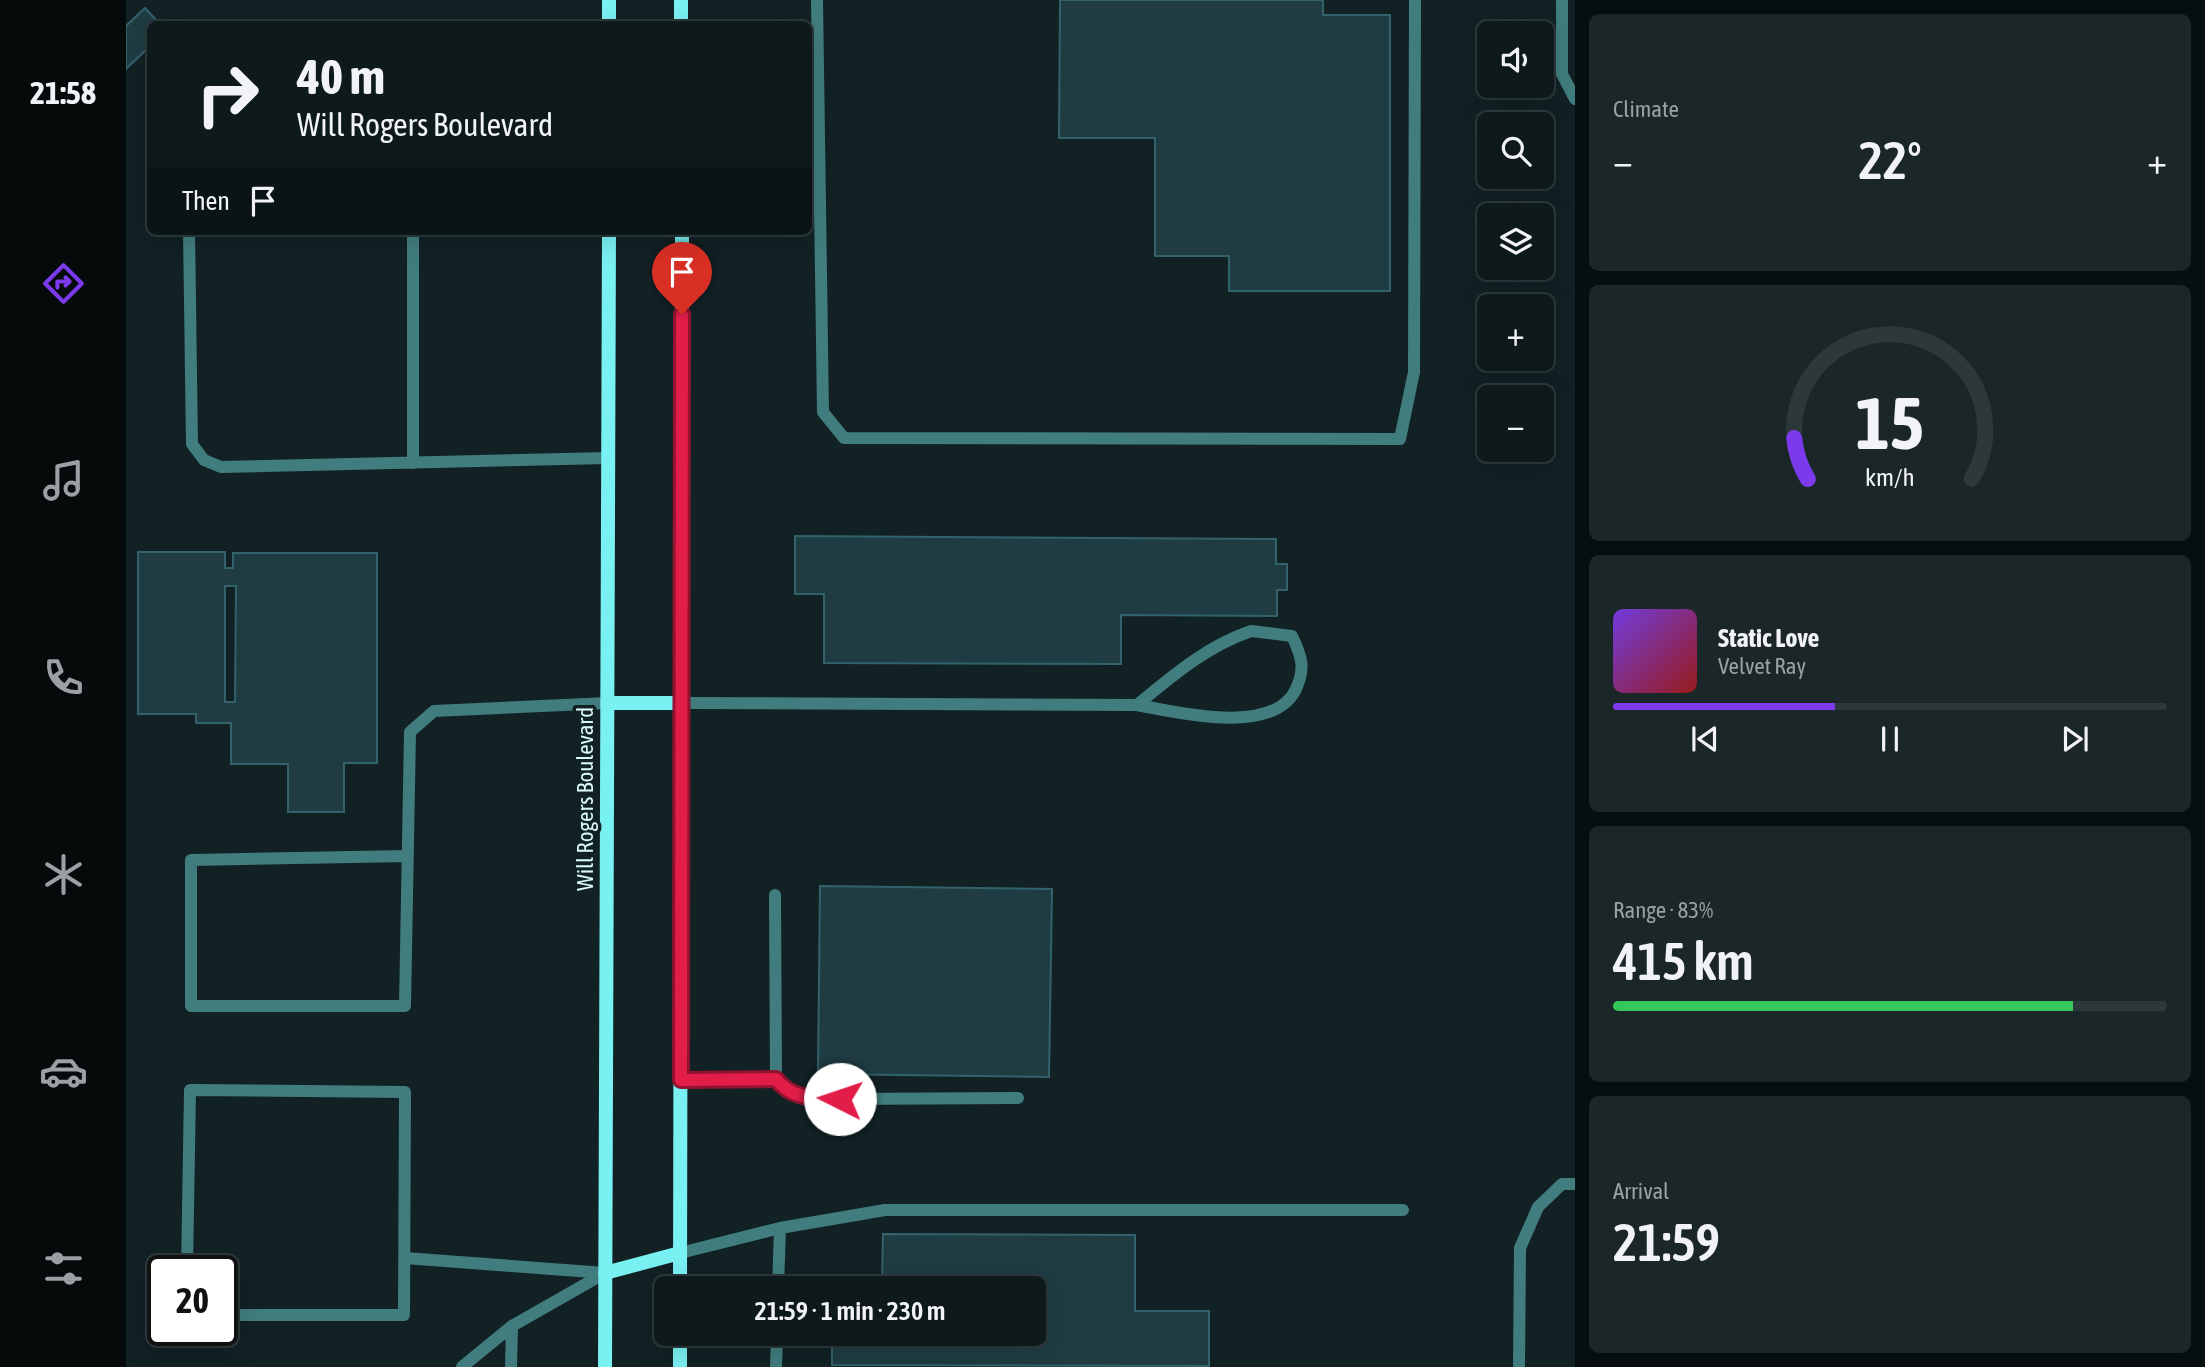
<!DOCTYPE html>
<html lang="en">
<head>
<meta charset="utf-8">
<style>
	body { margin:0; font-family:"Asap Condensed",sans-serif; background:#1b2628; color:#f1f3f6; height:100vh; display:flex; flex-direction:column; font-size:26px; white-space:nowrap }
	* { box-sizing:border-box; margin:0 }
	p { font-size:23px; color:#9aa0a3 }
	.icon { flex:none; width:38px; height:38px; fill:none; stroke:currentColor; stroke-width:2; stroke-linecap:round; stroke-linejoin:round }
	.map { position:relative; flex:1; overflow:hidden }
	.drawer { display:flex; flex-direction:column; gap:14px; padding:14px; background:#070e0f; width:630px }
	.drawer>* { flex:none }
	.hud { position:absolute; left:21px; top:21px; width:665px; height:214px; border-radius:10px; box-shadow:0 7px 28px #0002,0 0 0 2px #2d383a; background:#0d191b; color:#f1f3f6; overflow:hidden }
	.buttons { position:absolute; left:1351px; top:21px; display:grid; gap:14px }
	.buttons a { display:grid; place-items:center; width:77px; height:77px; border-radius:10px; background:#0d191b; box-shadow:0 7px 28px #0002,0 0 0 2px #2d383a; font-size:35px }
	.speed { position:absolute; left:21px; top:1255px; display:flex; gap:14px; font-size:35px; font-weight:700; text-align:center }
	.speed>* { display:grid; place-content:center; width:91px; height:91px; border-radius:50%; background:#0d191b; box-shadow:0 7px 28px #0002,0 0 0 2px #2d383a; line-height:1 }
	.speed .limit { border:4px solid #111; border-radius:10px; background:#fff; color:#111 }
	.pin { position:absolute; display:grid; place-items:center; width:60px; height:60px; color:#fff; margin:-72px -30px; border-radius:50% 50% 50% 0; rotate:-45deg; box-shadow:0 0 7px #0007 }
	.pin .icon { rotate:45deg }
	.me { position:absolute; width:77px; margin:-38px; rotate:274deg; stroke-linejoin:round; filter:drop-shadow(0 0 5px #0008) }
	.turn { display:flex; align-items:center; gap:24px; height:147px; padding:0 35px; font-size:32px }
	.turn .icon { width:91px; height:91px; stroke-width:2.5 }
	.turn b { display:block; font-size:49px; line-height:60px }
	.then { display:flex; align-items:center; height:66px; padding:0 35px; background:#0003; gap:14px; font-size:26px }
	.big { font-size:52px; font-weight:600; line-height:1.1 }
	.drawer .card { flex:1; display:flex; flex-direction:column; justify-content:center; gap:10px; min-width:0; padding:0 24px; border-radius:10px; background:#1b2628 }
	.drawer .dial { align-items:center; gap:0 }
	.dial svg { height:182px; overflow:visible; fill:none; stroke:#2d383a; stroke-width:7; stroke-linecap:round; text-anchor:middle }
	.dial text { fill:#f1f3f6; stroke:none }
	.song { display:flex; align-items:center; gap:21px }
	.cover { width:84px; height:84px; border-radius:10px; background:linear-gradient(135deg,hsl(260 70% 55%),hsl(0 70% 35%)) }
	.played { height:7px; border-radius:4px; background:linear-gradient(90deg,#7c3aed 40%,#2d383a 40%) }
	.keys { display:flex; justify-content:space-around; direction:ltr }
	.heat { display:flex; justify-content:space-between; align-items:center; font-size:38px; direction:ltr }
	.charge { height:10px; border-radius:5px; background:linear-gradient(90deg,#34c759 83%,#2d383a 0) }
	.trip { position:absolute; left:528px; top:1276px; width:392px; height:70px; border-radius:10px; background:#0d191b; box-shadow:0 7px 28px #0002,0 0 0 2px #2d383a; font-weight:600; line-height:70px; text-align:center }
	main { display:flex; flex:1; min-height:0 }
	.menu { display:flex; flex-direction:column; width:126px; justify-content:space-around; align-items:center; background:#050a0b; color:#9aa0a3 }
	.menu .icon { width:49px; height:49px }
	.menu .selected { color:#7c3aed }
	.menu b { font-size:32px; color:#f1f3f6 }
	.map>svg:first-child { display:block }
	.building { fill:#1f3c43; stroke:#33626d; stroke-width:2; fill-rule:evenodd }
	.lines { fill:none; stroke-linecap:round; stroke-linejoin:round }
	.lane { stroke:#417d7e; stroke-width:12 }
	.secondary { stroke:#79f0f2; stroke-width:14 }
	.route-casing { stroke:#92132f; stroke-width:18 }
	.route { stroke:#e11d48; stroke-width:12 }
	.labels { text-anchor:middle; stroke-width:7; stroke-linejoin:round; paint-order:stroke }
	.street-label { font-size:23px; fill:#d8f8fb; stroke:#112124 }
</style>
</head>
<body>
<main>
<nav class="menu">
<b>21:58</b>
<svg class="icon selected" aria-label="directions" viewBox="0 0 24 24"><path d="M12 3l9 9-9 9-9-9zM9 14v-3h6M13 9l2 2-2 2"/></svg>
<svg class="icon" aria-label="music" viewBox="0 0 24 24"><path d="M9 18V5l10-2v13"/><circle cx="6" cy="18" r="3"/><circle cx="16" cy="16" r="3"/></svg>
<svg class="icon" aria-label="phone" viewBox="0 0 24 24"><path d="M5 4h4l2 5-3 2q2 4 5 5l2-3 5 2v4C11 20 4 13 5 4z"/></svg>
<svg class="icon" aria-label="climate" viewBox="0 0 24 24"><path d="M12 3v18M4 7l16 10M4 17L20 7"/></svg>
<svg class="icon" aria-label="car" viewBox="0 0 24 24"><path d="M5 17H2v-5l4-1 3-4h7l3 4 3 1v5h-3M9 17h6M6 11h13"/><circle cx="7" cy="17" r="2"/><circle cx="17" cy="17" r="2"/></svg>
<svg class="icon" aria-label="filters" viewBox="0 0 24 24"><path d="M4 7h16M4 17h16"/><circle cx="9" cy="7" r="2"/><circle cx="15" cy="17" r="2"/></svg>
</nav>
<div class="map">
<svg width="1449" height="1367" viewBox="0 0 1449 1367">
	<rect width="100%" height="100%" fill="#112124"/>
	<path class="building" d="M 934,0 L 1197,0 L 1197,15 L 1264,15 L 1264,291 L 1103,291 L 1103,256 L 1029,256 L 1029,138 L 933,138 Z
		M 19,8 L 34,24 L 24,24 L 24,46 L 0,69 L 0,26 Z
		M 669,536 L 1150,539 L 1150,564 L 1161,564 L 1161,590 L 1151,590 L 1151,616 L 995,615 L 995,664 L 698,663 L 698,594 L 669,594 Z
		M 12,552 L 99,552 L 99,568 L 107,568 L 107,553 L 251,553 L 251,763 L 218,763 L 218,812 L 162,812 L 162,764 L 105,764 L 105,723 L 70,723 L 70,714 L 12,714 ZM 99,586 L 110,586 L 109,702 L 99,702 Z
		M 694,886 L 926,889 L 923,1077 L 692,1074 Z
		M 757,1234 L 1009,1235 L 1009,1311 L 1083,1311 L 1083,1366 L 706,1365 L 706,1334 L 908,1334 L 908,1288 L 706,1288 L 706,1282 L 756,1283 Z"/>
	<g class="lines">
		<path class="lane" d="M 691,0 L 697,412 L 718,438 L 1274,439 L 1288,372 L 1289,0
			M 1436,0 L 1436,74 L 1449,99
			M 63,231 L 66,444 L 78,460 L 95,467 L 482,458
			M 287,231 L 287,463
			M 1125,631 L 1166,636 C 1176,657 1180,669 1169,691 C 1145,736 1050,712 1011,705 C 1046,676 1081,646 1125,631 Z
			M 557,703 L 1011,705
			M 281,856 L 65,860 L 65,1006 L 279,1006 L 284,732 L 308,711 L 482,703
			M 649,895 L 650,1079 L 658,1090 L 674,1096 L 714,1099 L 892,1098
			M 555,1080 L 650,1079
			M 654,1228 L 759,1210 L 1277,1210
			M 554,1253 L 654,1228 L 652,1288
			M 279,1258 L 479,1273
			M 61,1270 L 64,1090 L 279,1092 L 278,1315 L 96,1315
			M 336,1367 L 386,1326 L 479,1273
			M 385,1367 L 386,1326
			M 650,1367 L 651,1334
			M 1393,1367 L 1394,1248 L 1412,1207 L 1436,1184 L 1449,1184"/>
		<path class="secondary" d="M 555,0 L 555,24
			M 483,24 L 483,0
			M 482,703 L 557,703
			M 479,1273 L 554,1253
			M 554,1288 L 556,231
			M 479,1367 L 483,231
			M 554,1367 L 554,1334"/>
	</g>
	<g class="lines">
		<defs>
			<path id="route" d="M 556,314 L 555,1080 L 650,1079 C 666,1100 689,1098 714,1099"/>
		</defs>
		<use href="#route" class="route-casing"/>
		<use href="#route" class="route"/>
	</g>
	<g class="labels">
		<g class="street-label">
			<text transform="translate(459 799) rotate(-90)" y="8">Will Rogers Boulevard</text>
		</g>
	</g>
</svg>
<div class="buttons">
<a><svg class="icon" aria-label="sound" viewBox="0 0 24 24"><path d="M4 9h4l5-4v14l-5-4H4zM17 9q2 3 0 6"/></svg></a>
<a><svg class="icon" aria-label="search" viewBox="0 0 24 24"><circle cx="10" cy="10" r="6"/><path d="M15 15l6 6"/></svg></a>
<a><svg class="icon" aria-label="layers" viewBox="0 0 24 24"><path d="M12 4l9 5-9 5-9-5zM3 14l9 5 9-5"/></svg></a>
<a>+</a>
<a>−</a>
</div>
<div class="speed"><div class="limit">20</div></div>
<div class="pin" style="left:556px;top:314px;background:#d93025"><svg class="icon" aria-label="arrive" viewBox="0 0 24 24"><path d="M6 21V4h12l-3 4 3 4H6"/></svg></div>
<svg class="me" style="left:714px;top:1099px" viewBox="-20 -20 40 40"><circle r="19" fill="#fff"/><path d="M0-13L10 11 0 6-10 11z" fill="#e11d48"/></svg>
<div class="trip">21:59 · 1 min · 230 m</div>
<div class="hud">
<div class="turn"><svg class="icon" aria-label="right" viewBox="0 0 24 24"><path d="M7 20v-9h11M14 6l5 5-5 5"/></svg><div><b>40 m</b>Will Rogers Boulevard</div></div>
<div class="then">Then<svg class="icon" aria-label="arrive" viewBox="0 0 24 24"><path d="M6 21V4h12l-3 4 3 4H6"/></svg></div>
</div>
</div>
<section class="drawer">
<div class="card"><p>Climate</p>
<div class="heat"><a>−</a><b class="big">22°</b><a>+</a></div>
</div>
<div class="card dial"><svg viewBox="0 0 100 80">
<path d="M14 69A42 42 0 1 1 86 69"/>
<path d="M14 69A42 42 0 0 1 8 51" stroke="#7c3aed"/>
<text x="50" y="56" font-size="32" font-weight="700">15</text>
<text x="50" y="72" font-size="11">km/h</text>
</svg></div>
<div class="card">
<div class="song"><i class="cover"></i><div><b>Static Love</b><p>Velvet Ray</p></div></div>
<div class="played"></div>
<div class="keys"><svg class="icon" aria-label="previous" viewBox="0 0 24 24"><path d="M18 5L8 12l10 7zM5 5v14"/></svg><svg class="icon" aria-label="pause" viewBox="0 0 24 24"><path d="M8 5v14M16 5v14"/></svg><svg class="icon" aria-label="next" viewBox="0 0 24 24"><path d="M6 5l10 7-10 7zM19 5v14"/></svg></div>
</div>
<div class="card"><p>Range · 83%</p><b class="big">415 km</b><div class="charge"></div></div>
<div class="card"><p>Arrival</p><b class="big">21:59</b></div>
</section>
</main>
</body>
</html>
